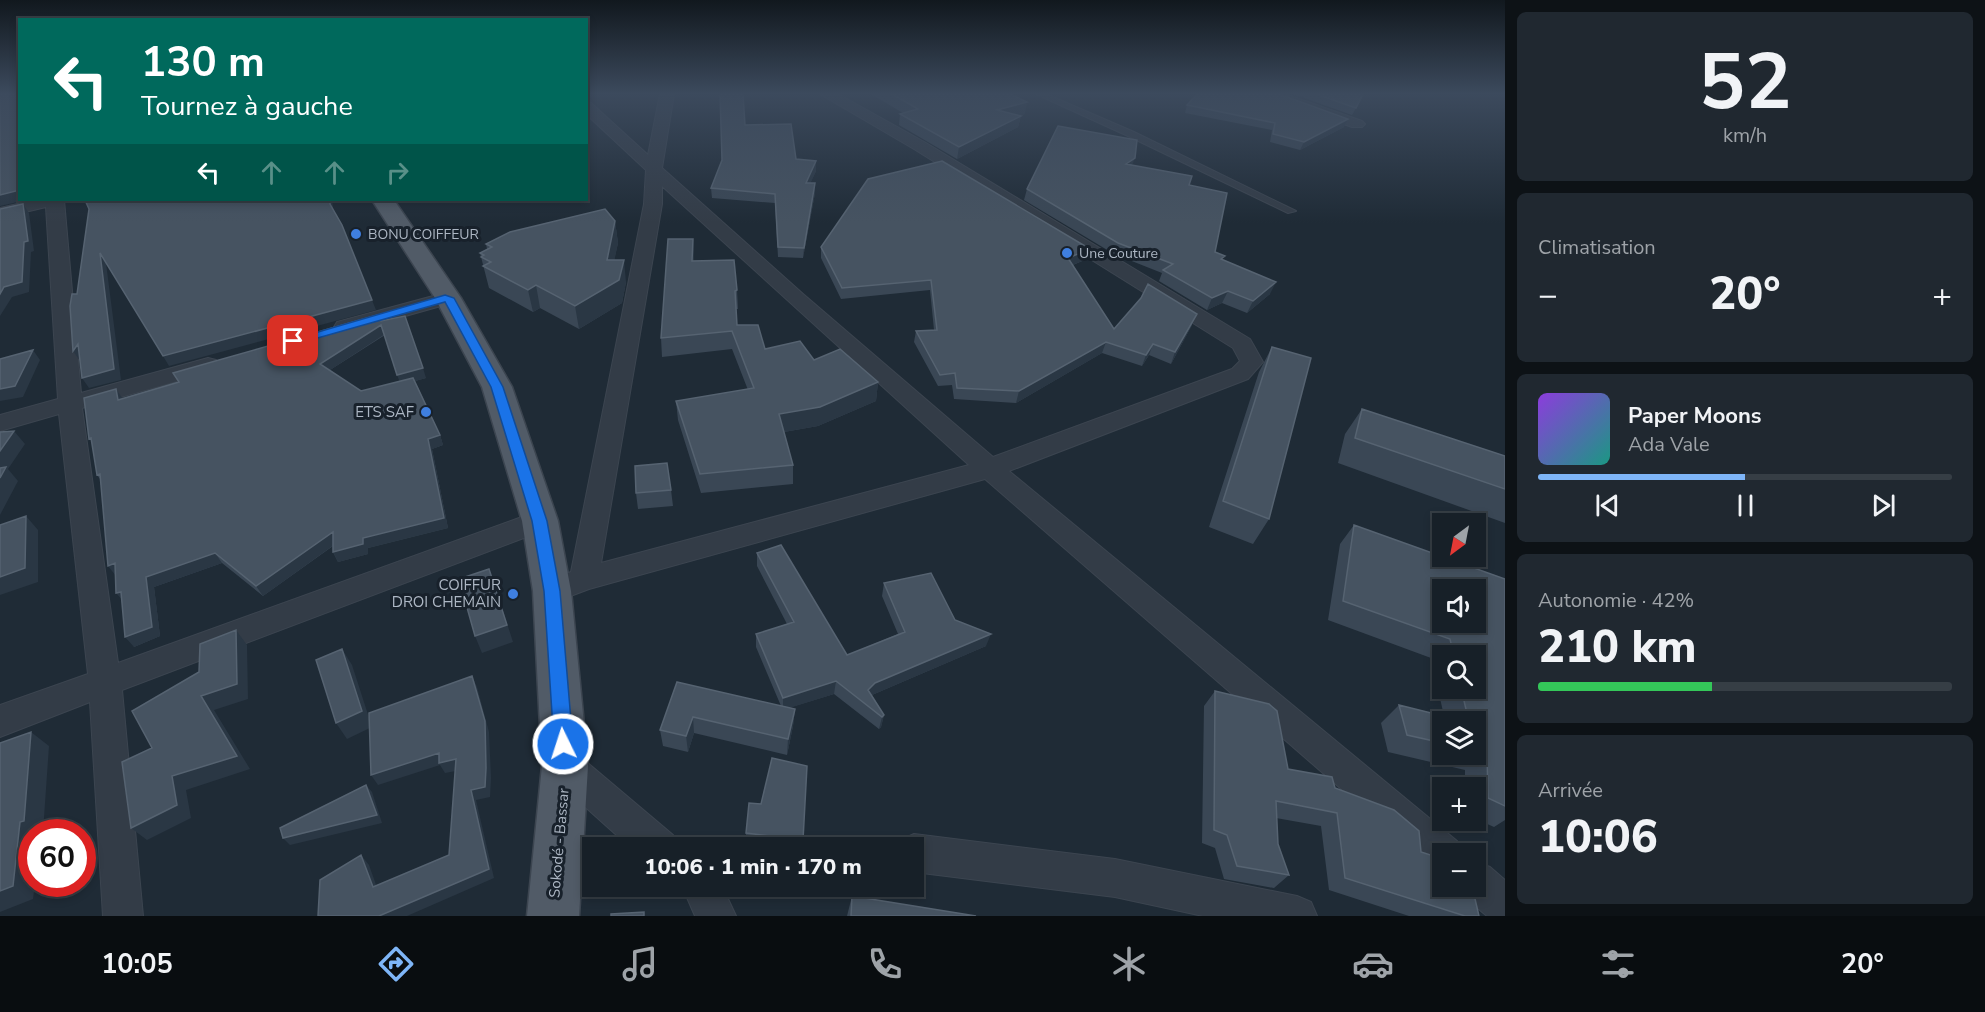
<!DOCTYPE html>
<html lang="fr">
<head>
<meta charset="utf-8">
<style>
	body { margin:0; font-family:"Nunito Sans",sans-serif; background:#202830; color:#f1f3f6; height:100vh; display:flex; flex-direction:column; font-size:22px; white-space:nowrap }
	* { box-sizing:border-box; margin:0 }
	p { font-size:20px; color:#9ea3a8 }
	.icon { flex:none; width:33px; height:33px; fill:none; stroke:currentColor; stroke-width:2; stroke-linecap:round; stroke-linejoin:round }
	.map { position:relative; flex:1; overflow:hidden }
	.side { display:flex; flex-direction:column; gap:12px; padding:12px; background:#0d1216; width:480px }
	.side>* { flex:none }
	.banner { position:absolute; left:18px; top:18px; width:570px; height:183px; border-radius:0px; box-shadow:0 3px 9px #0003,0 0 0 2px #363e45; background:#00695c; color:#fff; overflow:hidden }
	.needle { width:39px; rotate:212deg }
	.buttons { position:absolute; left:1432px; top:513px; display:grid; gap:12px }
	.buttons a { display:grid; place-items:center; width:54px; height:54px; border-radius:0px; background:#172028; box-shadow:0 3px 9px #0003,0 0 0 2px #363e45; font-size:30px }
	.speed { position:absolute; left:18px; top:819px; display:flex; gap:12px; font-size:30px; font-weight:700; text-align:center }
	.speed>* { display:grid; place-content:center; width:78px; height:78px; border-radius:50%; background:#172028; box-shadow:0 3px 9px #0003,0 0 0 2px #363e45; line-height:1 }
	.speed .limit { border:9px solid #d22; background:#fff; color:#111 }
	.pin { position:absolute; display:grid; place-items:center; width:51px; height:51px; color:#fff; margin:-26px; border-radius:12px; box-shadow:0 3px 9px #0006 }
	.me { position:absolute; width:66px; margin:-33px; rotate:356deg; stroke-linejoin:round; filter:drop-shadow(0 0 4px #0008) }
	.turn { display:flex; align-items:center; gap:21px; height:126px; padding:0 24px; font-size:27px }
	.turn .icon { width:78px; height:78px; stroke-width:2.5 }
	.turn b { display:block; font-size:42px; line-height:51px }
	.lanes { display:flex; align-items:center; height:57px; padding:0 24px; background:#0003; justify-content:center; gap:30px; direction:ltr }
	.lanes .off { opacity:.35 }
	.big { font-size:45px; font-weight:800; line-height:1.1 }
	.side .card { flex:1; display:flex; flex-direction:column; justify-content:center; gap:9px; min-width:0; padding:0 21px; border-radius:9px; background:#202830 }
	.side .dial { align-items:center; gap:0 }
	.dial b { font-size:78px; line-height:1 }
	.song { display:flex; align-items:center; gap:18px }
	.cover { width:72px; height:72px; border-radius:9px; background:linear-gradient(135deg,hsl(270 70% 55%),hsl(170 70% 35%)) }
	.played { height:6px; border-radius:3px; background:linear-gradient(90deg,#7eb5f7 50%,#363e45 50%) }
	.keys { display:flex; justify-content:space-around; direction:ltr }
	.heat { display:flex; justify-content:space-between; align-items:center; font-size:33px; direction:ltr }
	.charge { height:9px; border-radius:4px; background:linear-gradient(90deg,#34c759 42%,#363e45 0) }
	.trip { position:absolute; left:582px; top:837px; width:342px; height:60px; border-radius:0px; background:#172028; box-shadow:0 3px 9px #0003,0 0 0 2px #363e45; font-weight:800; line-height:60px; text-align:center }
	.menu { display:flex; height:96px; justify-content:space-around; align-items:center; background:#090d10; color:#9ea3a8 }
	.menu .icon { width:42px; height:42px }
	.menu .active { color:#7eb5f7 }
	.menu b { font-size:27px; color:#f1f3f6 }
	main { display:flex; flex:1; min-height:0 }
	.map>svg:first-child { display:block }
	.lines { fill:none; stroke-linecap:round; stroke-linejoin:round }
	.service-casing { stroke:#3c4550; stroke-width:2 }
	.minor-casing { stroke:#3c4550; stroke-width:2 }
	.primary-casing { stroke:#3c4550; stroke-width:3 }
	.service { fill:#333c47; fill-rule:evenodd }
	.minor { fill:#333c47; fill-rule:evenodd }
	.primary { fill:#515b67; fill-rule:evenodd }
	.wall { fill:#3a4755; fill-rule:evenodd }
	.shaded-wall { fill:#2a3744 }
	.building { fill:#465361; stroke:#566371; stroke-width:1.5; fill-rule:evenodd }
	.route { fill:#1a73e8; stroke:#114b97; stroke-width:1.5 }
	.shop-dot { fill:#3f7fe0; stroke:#18212b; stroke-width:2 }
	.labels { text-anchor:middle; stroke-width:6; stroke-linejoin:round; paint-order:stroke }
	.far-poi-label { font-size:14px; fill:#adb7c4; stroke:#18212b; text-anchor:start }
	.poi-label { font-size:15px; fill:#adb7c4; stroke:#18212b; text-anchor:end }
	.street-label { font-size:15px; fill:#adb7c4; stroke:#18212b }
</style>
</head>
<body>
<main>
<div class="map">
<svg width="1505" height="916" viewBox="0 0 1505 916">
	<rect width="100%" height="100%" fill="#1f2b36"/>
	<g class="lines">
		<defs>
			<path id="service" d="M 1036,94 L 1046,94 L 1134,132 L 1296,211 L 1288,213 L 1128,136 Z"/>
			<path id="minor" d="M 660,94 L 674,94 L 662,168 L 803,294 L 993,457 L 1232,369 L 1240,361 L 1233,348 L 914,149 L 820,94 L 838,94 L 926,143 L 1250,339 L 1263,362 L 1248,379 L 1009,471 L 1457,841 L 1463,854 L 1443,854 L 1443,873 L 1431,867 L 985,479 L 589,589 L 552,603 L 542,599 L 537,591 L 542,583 L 571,572 L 644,204 L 646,170 L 586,114 L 586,102 L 591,103 L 648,155 ZM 662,186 L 969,465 L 601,563 L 662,204 Z
				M 1263,94 L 1285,94 L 1362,121 L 1365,124 L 1362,127 L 1352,127 Z
				M 35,200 L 64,200 L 81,393 L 208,358 L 216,360 L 219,365 L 216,370 L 82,408 L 118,663 L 530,514 L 540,511 L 550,514 L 554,521 L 550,528 L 122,690 L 143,916 L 103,916 L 90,702 L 0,737 L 0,705 L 88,674 L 59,414 L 0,431 L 0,415 L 58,399 L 46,207 L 0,218 L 0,208 Z
				M 448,292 L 455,294 L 458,298 L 455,302 L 345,333 L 337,332 L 334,327 L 337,322 Z
				M 565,749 L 577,754 L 673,835 L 679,848 L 631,848 L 553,778 L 547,766 L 553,754 Z
				M 914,834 L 1115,859 L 1297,896 L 1311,902 L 1317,916 L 1203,916 L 1115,897 L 914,872 L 914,848 L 897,848 L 901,840 Z
				M 1476,862 L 1490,867 L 1505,880 L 1505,916 L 1487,916 L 1462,895 L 1459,886 L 1476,886 Z
				M 682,886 L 722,886 L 736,916 L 695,916 Z"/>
			<path id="primary" d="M 372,200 L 394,200 L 461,298 L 512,387 L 558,521 L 571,591 L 588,766 L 579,916 L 527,916 L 542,766 L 533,591 L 522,521 L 482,387 L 435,298 Z"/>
		</defs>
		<use href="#service" class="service-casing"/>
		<use href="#minor" class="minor-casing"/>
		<use href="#primary" class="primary-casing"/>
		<use href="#service" class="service"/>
		<use href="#minor" class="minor"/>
		<use href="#primary" class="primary"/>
	</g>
	<path class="wall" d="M 871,94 L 1010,94 L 1025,114 L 1019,115 L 1021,116 L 1018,127 L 957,159 L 899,125 L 900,114 L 903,113 Z
		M 1293,94 L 1364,94 L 1352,115 Z
		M 1187,105 L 1344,127 L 1300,150 L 1270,142 L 1272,130 L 1185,113 Z
		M 745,125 L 796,159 L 816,171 L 810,183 L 815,183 L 815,193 L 803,258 L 778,257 L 775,203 L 712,198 L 711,188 Z
		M 1133,165 L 1189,185 L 1215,252 L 1223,260 L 1270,294 L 1247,313 L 1222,303 L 1207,310 L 1159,281 L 1162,273 L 1114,254 L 1024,200 L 1027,189 Z
		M 615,221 L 618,243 L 614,260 L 626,282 L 622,303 L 579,329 L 540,308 L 533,312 L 489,288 L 480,253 L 487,249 L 486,244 Z
		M 693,239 L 694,261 L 737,290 L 738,309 L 736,309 L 737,325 L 765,349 L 814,360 L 878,382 L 876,401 L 818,426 L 784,432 L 793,465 L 793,484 L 701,493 L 678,420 L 676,401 L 748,390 L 732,349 L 662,357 L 661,338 Z
		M 821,247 L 1087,259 L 1073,265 L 1114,329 L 1192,325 L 1171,364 L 1149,355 L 1142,366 L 1102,353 L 1016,403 L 954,399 L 952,385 L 938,386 L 914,342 L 916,331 L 934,330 L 930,290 L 841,299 L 821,258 Z
		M 381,321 L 426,378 L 415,381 L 440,435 L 443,445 L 432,449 L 448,528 L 368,548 L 368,554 L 338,562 L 333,552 L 333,546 L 263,596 L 222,563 L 154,587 L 160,636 L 134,647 L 115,575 L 100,479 L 97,475 L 123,398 ZM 385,335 L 400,381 L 361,391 L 330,370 Z
		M 1272,347 L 1269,519 L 1253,544 L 1209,527 L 1259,372 Z
		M 1362,409 L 1505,456 L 1505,523 L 1338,463 L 1345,434 Z
		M 671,490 L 673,506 L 638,509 L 636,493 Z
		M 1354,525 L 1505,579 L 1505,820 L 1494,827 L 1476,819 L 1476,788 L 1465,788 L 1465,770 L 1388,752 L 1381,723 L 1399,705 L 1444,716 L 1431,658 L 1328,620 L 1340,544 ZM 1443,656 L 1476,656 L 1476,688 L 1443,688 ZM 1443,722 L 1476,722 L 1476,754 L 1443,754 Z
		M 757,553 L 847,655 L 898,634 L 882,596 L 884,583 L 955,620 L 986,646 L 872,695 L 884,715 L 881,727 L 879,729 L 834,694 L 788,708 L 795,709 L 793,726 L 787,755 L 694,733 L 688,752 L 663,746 L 660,730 L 677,682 L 781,706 L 756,647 L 756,634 L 787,624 L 757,566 Z
		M 1215,691 L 1288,769 L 1335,788 L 1421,852 L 1479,916 L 1409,916 L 1329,890 L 1321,826 L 1276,818 L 1278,844 L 1289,875 L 1274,888 L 1224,879 L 1215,848 L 1202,843 L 1204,706 Z
		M 746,833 L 803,840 L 802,847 L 746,841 Z
		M 852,896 L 976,916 L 847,916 Z"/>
	<path class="shaded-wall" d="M 1027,102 L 1025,114 L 995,122 L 997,110 Z
		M 1021,116 L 1018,127 L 957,159 L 959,147 Z
		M 1348,119 L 1344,127 L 1300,150 L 1304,142 Z
		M 1135,158 L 1131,168 L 1126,164 Z
		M 816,161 L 816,171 L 806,193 L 806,183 Z
		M 815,183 L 815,193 L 803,258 L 804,248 Z
		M 20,190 L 20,200 L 26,200 L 0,206 L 0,195 Z
		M 330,200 L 332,200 L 334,214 L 330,204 Z
		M 23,204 L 29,213 L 34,251 L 31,252 L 29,292 L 12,297 L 0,316 L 0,294 L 24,242 Z
		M 615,221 L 618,243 L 610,282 L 607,260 Z
		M 693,239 L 694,256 L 693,279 L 692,261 Z
		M 1090,249 L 1087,259 L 1065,268 L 1068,258 Z
		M 100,253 L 106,263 L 121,380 L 89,388 L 82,378 Z
		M 624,260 L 626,282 L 622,303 L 579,329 L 575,306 Z
		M 1276,282 L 1270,294 L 1247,313 L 1253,301 Z
		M 536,285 L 540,308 L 533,312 L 528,290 Z
		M 1228,291 L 1222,303 L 1207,310 L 1212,298 Z
		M 372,300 L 376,310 L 169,366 L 163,356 Z
		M 1197,314 L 1192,325 L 1171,364 L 1175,352 Z
		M 381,325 L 385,334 L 324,374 L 320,364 Z
		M 1106,342 L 1102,353 L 1016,403 L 1019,391 Z
		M 78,344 L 80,361 L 73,351 Z
		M 1153,344 L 1149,355 L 1142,366 L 1146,355 Z
		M 33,350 L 40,360 L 23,397 L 0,401 L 0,389 Z
		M 423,368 L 426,378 L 401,385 L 397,375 Z
		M 878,382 L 876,401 L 818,426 L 778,433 L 779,414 Z
		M 116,389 L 123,399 L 118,400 Z
		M 14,431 L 25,444 L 8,469 L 18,481 L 0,515 L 0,451 Z
		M 440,435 L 443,445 L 432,449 L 448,528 L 368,548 L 368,554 L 338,562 L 333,552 L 428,439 Z
		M 26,516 L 38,530 L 38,582 L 0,595 L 0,577 Z
		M 333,532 L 338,542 L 263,596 L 256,586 Z
		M 215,553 L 222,563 L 154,587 L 160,636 L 134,647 L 125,637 L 146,577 Z
		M 115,563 L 116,576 L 108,566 Z
		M 495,586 L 513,642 L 482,653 L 475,636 Z
		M 121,592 L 125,603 L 116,593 Z
		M 236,630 L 247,645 L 248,699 L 214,710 L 250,769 L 186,790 L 191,818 L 147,840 L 131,828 L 172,776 L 201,696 Z
		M 991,634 L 986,646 L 872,695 L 866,702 L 868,690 L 875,683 Z
		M 342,649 L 352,665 L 372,727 L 347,739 L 336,723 Z
		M 472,676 L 477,687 L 489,732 L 491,778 L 490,797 L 476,800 L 494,878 L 407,916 L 379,916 L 489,869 L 471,790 Z
		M 836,681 L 834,694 L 783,710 L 783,698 Z
		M 795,709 L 793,726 L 787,755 L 788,739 Z
		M 884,715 L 881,727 L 879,729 L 882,717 Z
		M 693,717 L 694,733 L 688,752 L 686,736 Z
		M 31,732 L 49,746 L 43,832 L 32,832 L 32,884 L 35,884 L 33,899 L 0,912 L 0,891 Z
		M 439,753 L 456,759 L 461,770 L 445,773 L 440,765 L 378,785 L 371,775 Z
		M 366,785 L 372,792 L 382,823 L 290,845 L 283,838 Z
		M 361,855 L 369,865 L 380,896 L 373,887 Z"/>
	<path class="building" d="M 0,94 L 20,94 L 20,150 L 18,150 L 20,159 L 20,190 L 0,195 Z
		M 720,94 L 743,94 L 745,125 L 791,124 L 796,159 L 816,161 L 806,183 L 815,183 L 804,248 L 778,247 L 775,194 L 711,188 L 722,160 Z
		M 892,94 L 1010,94 L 1027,102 L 997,110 L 1021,116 L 959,147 L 900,114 L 918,109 Z
		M 1197,94 L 1279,94 L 1348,119 L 1304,142 L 1273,134 L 1275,123 L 1187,105 Z
		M 1316,94 L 1363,94 L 1356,108 Z
		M 1058,126 L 1137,140 L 1135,158 L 1126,164 L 1192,176 L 1189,185 L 1227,193 L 1215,252 L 1225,256 L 1221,259 L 1276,282 L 1253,301 L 1228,291 L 1212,298 L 1163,270 L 1173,264 L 1118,243 L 1027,189 Z
		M 942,161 L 1090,249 L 1068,258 L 1114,329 L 1141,298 L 1148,284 L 1197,314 L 1175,352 L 1153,344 L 1146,355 L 1106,342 L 1019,391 L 957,388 L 955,373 L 940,375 L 916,331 L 937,330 L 931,280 L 842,288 L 821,247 L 868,179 Z
		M 85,200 L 330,200 L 330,204 L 342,225 L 372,300 L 163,356 L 100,253 L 114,369 L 82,378 L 78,344 L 73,351 L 70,306 L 72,294 L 77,294 L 89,209 Z
		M 23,204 L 28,241 L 24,242 L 22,282 L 4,287 L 0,294 L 0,209 Z
		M 605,209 L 615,221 L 607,260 L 624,260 L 619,280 L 575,306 L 536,285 L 528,290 L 483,266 L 491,262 L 481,257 L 484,255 L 480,253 L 492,247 L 486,244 L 510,232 Z
		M 668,239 L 693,239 L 692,261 L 734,260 L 737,290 L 735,291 L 737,325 L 758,325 L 765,349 L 800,341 L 814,360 L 840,349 L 878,382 L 820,407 L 779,414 L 793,465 L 700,474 L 676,401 L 754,388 L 732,331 L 661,338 Z
		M 378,315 L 381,321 L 405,316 L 423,368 L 397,375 L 381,325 L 320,364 L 361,391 L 413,378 L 440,435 L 428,439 L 444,518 L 363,538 L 363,544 L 333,552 L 333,532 L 256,586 L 215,553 L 146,577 L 152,627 L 125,637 L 121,592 L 116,593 L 115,563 L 108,566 L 100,474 L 97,475 L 91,438 L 89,439 L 84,398 L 116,389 L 118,400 L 179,382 L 173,373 Z
		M 1272,347 L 1311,358 L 1269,519 L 1223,501 Z
		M 33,350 L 15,386 L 0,389 L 0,359 Z
		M 1362,409 L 1505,456 L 1505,489 L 1355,438 Z
		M 14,431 L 0,451 L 0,432 Z
		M 667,463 L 671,490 L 636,493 L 635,466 Z
		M 6,467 L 0,478 L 0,468 Z
		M 26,516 L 25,568 L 0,577 L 0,525 Z
		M 1354,525 L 1505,579 L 1505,806 L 1488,798 L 1487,753 L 1476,751 L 1476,722 L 1469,722 L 1461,688 L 1476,688 L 1476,656 L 1454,656 L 1450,639 L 1343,601 ZM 1443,590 L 1476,590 L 1476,622 L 1443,622 Z
		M 781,545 L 847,655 L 905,632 L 884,583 L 931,573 L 955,620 L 991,634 L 875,683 L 868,690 L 884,715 L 882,717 L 836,681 L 783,698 L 756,634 L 794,622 L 757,553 Z
		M 489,569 L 507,625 L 475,636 L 459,579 Z
		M 236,630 L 237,684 L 201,696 L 237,756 L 172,776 L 177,805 L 131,828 L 122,762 L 152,748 L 132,711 L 199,672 L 200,644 Z
		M 342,649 L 362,711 L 336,723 L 316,660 Z
		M 472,676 L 485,721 L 486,768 L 485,787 L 471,790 L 489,869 L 379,916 L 318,916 L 320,880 L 361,855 L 373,887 L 449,855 L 456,759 L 439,763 L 439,753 L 371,775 L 369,713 Z
		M 677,682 L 795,709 L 788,739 L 693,717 L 686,736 L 660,730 Z
		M 1215,691 L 1269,704 L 1277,711 L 1288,769 L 1332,777 L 1335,788 L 1394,810 L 1419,831 L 1421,852 L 1443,859 L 1443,886 L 1472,886 L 1479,916 L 1465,916 L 1345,878 L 1337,813 L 1276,801 L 1278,844 L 1289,875 L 1237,866 L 1227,835 L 1214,830 Z
		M 1399,705 L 1467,722 L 1443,722 L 1443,743 L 1407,735 Z
		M 31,732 L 24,821 L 20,822 L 13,886 L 0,891 L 0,743 Z
		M 772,758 L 807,766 L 803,840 L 746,833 L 749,803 L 761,804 Z
		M 366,785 L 377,815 L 283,838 L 280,828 Z
		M 852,896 L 976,916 L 851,916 Z
		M 644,912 L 644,916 L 611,916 L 611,914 Z"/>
	<linearGradient id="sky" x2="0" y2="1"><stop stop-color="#11181e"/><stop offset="0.42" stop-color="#3c4a5d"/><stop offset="1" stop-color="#3c4a5d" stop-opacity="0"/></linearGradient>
	<rect width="1505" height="223" fill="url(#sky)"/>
	<path class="route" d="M 445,295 L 454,298 L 503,387 L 547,521 L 560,591 L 573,744 L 570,751 L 563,753 L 557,751 L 554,744 L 544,591 L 532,521 L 491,387 L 445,302 L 293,345 L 287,341 Z"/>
	<g class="shop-dot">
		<circle cx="356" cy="234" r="6"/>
		<circle cx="1067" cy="253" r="6"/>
		<circle cx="426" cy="412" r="6"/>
		<circle cx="513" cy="594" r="6"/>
	</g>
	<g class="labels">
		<g class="far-poi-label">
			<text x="368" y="239">BONU COIFFEUR</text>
			<text x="1079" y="258">Une Couture</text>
		</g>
		<g class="poi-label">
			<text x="414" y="417">ETS SAF</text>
			<text x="501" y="590">COIFFUR<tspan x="501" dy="17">DROI CHEMAIN</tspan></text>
		</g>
		<g class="street-label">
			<text transform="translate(559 843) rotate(-85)" y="5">Sokodé - Bassar</text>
		</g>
	</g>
</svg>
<div class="buttons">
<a><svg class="needle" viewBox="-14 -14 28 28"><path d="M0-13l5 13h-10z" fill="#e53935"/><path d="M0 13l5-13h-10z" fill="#9ea3a8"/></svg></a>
<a><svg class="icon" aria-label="sound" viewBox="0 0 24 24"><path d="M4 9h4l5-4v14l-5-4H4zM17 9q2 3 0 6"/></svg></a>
<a><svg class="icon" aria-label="search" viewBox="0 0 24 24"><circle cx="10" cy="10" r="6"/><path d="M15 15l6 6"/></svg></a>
<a><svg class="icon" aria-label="layers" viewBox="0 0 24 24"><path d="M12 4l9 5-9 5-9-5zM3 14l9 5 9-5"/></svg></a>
<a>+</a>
<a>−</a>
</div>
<div class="speed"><div class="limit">60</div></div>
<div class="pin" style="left:293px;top:341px;background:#d93025"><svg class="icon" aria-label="arrive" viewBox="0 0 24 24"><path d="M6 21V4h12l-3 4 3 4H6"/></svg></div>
<svg class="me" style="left:563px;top:744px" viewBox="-20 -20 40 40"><circle r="17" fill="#1a73e8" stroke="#fff" stroke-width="3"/><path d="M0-11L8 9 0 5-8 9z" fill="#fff"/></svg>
<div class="trip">10:06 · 1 min · 170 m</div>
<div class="banner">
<div class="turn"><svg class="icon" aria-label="left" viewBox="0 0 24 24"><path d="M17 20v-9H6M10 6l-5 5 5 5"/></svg><div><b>130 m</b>Tournez à gauche</div></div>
<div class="lanes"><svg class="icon" aria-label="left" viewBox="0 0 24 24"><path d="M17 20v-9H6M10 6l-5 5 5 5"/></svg><svg class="icon off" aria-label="ahead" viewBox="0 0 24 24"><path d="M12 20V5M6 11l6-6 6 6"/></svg><svg class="icon off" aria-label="ahead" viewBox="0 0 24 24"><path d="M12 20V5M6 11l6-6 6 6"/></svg><svg class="icon off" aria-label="right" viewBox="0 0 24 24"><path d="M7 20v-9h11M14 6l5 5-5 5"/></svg></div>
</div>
</div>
<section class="side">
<div class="card dial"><b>52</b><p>km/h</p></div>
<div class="card"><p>Climatisation</p>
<div class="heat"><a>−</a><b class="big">20°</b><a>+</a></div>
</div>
<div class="card">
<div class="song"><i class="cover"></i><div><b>Paper Moons</b><p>Ada Vale</p></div></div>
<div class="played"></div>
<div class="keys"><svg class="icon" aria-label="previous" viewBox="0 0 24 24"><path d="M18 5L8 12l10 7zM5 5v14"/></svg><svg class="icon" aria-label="pause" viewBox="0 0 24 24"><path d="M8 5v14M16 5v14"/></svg><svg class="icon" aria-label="next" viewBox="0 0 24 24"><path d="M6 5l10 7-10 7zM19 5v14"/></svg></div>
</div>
<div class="card"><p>Autonomie · 42%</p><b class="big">210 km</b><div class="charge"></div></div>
<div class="card"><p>Arrivée</p><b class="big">10:06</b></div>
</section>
</main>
<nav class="menu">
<b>10:05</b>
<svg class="icon active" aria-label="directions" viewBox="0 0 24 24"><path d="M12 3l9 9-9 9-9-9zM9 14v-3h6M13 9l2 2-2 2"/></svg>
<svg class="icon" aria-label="music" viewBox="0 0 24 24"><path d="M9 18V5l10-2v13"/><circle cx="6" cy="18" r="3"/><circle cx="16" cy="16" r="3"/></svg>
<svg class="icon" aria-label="phone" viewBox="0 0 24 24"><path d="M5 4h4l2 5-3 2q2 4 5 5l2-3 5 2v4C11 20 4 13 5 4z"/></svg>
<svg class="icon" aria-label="climate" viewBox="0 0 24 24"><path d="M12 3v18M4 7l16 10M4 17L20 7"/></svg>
<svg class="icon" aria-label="car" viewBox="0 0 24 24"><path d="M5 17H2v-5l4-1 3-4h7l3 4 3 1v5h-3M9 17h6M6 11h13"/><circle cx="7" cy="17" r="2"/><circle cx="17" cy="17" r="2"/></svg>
<svg class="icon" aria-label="filters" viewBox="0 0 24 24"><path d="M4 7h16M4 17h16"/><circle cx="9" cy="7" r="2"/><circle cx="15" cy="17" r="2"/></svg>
<b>20°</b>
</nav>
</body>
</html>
